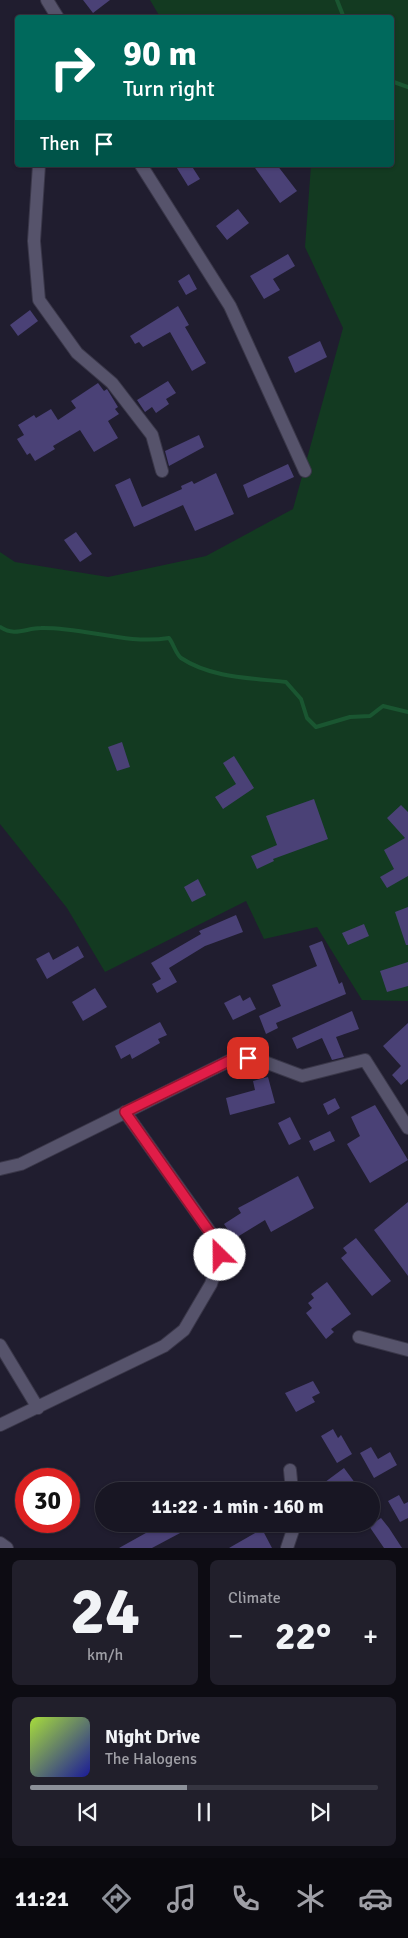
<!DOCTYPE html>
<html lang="en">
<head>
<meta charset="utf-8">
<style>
	body { margin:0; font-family:Signika,sans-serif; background:#211f2b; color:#f1f3f6; height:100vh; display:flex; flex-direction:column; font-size:19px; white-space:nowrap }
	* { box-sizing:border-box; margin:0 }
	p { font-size:16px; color:#9f9fa6 }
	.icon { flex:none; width:28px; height:28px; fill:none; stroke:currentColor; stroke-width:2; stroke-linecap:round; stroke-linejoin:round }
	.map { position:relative; height:1548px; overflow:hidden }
	.details { display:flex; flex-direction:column; gap:12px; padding:12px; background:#0d0c13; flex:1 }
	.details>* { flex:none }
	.guide { position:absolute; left:15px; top:15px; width:379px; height:152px; border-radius:5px; box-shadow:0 1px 4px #0004,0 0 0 1px #363541; background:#00695c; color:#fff; overflow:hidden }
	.speed { position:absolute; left:15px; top:1468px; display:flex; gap:10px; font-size:25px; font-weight:700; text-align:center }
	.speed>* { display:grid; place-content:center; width:65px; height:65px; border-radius:50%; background:#181623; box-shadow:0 1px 4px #0004,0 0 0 1px #363541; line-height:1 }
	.speed .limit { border:8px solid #d22; background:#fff; color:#111 }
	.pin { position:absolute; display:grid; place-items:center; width:42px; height:42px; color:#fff; margin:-21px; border-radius:10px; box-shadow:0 2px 8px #0006 }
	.me { position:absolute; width:55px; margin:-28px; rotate:337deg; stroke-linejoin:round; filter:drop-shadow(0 0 4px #0008) }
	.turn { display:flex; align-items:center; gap:18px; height:105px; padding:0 25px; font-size:22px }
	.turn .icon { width:65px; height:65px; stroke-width:2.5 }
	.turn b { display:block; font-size:35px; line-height:42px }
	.then { display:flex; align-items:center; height:48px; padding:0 25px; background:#0003; gap:10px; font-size:19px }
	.big { font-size:38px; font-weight:700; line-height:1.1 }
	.details .card { flex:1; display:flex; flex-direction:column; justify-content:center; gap:8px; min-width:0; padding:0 18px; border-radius:8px; background:#211f2b }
	.details .dial { align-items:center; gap:0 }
	.dial b { font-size:65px; line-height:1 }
	.song { display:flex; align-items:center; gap:15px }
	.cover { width:60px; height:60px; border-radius:8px; background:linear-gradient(135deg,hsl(80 70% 55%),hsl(240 70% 35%)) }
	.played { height:5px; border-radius:2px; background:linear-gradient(90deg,#8c9099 45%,#363541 45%) }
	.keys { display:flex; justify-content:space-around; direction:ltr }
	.heat { display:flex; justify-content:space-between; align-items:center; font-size:28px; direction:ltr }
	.details .tiles { flex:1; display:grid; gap:12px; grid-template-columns:1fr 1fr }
	.card:last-child { grid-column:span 2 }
	.trip { position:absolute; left:95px; top:1482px; width:285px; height:50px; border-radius:25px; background:#181623; box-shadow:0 1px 4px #0004,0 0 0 1px #363541; font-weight:700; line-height:50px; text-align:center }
	.menu { display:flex; height:80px; justify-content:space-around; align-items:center; background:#0a090e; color:#9f9fa6 }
	.menu .icon { width:35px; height:35px }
	.menu .on { color:#8c9099 }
	.menu b { font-size:22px; color:#f1f3f6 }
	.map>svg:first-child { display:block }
	.green { fill:#133a21 }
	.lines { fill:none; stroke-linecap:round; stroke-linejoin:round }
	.stream { stroke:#1a5631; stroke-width:4 }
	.building { fill:#4a4176 }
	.minor-casing { stroke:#3a3749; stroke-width:14 }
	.minor { stroke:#56536b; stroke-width:12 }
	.route-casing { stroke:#92132f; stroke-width:12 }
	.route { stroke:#e11d48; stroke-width:9 }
</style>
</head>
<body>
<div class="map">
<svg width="408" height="1548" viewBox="0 0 408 1548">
	<rect width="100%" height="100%" fill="#201d2f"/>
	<path class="green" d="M 150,0 L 408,0 L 408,1001 L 362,1000 L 317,927 L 264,939 L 246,901 L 105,972 L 67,908 L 0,824 L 0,552 L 15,562 L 108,577 L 206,556 L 293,509 L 343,328 L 305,247 L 311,165 L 391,165 L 391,18 L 160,17 Z"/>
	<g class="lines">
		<path class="stream" d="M 337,0 L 344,18
			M 391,81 L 408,87
			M 0,627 C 15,637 26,628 41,628 C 84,627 126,645 169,638 C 173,643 176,654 181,658 C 211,678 251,678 286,682 L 301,699 L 307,718 L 316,727 L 350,717 L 370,716 L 383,706 L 408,712"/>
	</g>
	<path class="building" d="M 83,0 L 110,0 L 93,13 Z
		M 175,165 L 191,165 L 200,179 L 188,186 Z
		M 253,165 L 277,165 L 297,191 L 280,203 Z
		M 238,209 L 249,223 L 227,240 L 216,226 Z
		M 288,254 L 295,266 L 273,279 L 280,290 L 264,299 L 250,276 Z
		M 189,274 L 197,289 L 186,295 L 178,281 Z
		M 178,306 L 189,325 L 185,327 L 206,363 L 192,371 L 170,332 L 143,347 L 139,342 L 135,344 L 130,336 Z
		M 30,310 L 38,321 L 18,336 L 10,325 Z
		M 320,341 L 327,357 L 295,373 L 288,357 Z
		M 168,381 L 176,393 L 166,399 L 169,404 L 156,413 L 152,407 L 145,412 L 137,400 Z
		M 98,383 L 104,391 L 107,389 L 118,407 L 115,409 L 119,414 L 108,421 L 118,438 L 94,452 L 80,430 L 53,446 L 55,449 L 35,461 L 30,453 L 27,455 L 17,439 L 24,435 L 18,425 L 34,415 L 36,418 L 51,409 L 58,420 L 76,408 L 71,401 Z
		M 199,435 L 204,447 L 169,466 L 165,451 Z
		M 288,464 L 294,477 L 248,498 L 243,485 Z
		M 216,473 L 234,514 L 195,531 L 183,505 L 134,527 L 115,485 L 130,478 L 142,507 L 182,489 L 181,486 L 192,481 L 194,484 Z
		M 76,532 L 92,554 L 80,562 L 64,540 Z
		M 122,742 L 130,767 L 117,771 L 108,747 Z
		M 234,756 L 254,788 L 223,809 L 215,797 L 236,784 L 223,763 Z
		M 314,799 L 328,839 L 273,859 L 274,861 L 257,869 L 251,856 L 277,845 L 266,816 Z
		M 401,805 L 408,812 L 408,876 L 387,888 L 380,877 L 394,869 L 384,850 L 405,838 L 387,818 Z
		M 198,879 L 206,895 L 192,902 L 184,887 Z
		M 408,907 L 408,945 L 406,945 L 395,912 Z
		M 236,915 L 243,932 L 205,946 L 169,968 L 177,982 L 157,993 L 152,984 L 161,979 L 151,963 L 201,934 L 199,931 Z
		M 364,924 L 369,936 L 348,945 L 342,933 Z
		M 322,941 L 339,984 L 342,982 L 346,994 L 276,1023 L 278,1028 L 266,1034 L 259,1016 L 281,1006 L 272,985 L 317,966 L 309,946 Z
		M 78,946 L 84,957 L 47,979 L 36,959 L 49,952 L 53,960 Z
		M 408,962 L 408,986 L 387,992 L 380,971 Z
		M 95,988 L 107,1007 L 83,1021 L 72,1002 Z
		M 240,995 L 243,1001 L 250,997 L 256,1009 L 233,1020 L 224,1003 Z
		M 352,1011 L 359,1029 L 336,1037 L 344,1057 L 332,1060 L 322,1038 L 297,1049 L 292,1038 Z
		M 160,1022 L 167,1035 L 158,1039 L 160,1043 L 132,1059 L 130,1054 L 121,1059 L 115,1046 Z
		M 408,1023 L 408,1079 L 401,1085 L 392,1075 L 401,1066 L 383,1046 Z
		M 268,1077 L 275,1103 L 230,1115 L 226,1098 L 255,1090 L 253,1081 Z
		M 335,1098 L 340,1108 L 328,1115 L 323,1104 Z
		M 375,1105 L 408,1160 L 370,1183 L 347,1144 L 360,1136 L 351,1117 Z
		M 290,1117 L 301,1139 L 289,1145 L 278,1123 Z
		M 330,1131 L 335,1141 L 314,1151 L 309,1141 Z
		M 298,1176 L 314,1208 L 271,1232 L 265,1220 L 234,1239 L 224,1224 L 241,1213 L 238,1208 Z
		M 408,1202 L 408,1276 L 374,1230 Z
		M 356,1238 L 391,1281 L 372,1296 L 341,1258 L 347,1253 L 343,1248 Z
		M 327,1282 L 351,1314 L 331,1329 L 334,1332 L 326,1339 L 306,1313 L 312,1308 L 308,1303 L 314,1298 L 311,1294 Z
		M 313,1381 L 320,1393 L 312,1397 L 315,1402 L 296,1412 L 285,1393 Z
		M 333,1429 L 338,1438 L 341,1435 L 352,1454 L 337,1463 L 321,1436 Z
		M 371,1447 L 378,1459 L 390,1452 L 397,1465 L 374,1478 L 360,1453 Z
		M 344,1468 L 361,1491 L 344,1491 L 340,1487 L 334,1491 L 313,1491 Z
		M 399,1495 L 404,1504 L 408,1502 L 408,1518 L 400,1522 L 388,1501 Z
		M 381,1518 L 389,1528 L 402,1548 L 384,1548 L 369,1526 Z
		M 162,1524 L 197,1524 L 152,1548 L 119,1548 Z
		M 262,1529 L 272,1548 L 229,1548 Z"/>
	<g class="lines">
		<defs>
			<path id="minor" d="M 47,0 L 58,18
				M 39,165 L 34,241 L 39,300 L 77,353 L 112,383 L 152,435 L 162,471
				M 141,165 L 230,306 L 305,471
				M 0,1169 L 21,1164 L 229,1061 L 248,1058 L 262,1061 L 302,1076 L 365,1060 L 408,1128
				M 359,1337 L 408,1350
				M 0,1345 L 38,1408
				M 0,1425 L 164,1346 L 184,1330 L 211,1284 L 220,1255 L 211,1233 L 125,1112
				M 290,1470 L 292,1491
				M 0,1543 L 7,1548
				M 287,1548 L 295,1524"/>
		</defs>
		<use href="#minor" class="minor-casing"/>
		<use href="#minor" class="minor"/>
	</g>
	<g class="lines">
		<defs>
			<path id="route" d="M 220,1255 L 211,1234 L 125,1112 L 229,1061 L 248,1058"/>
		</defs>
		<use href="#route" class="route-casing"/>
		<use href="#route" class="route"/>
	</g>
</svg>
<div class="speed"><div class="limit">30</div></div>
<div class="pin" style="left:248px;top:1058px;background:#d93025"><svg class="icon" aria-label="arrive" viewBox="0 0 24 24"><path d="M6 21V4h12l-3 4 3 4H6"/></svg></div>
<svg class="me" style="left:220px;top:1255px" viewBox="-20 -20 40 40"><circle r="19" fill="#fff"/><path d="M0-13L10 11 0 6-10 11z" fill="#e11d48"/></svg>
<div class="trip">11:22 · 1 min · 160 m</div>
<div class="guide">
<div class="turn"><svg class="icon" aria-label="right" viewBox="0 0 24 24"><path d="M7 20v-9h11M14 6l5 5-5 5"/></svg><div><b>90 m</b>Turn right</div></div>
<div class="then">Then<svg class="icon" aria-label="arrive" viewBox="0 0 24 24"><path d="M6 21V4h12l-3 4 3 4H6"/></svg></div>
</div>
</div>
<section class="details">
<div class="tiles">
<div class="card dial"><b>24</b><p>km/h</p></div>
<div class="card"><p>Climate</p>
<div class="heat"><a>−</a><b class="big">22°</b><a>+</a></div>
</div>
<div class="card">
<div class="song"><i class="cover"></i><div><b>Night Drive</b><p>The Halogens</p></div></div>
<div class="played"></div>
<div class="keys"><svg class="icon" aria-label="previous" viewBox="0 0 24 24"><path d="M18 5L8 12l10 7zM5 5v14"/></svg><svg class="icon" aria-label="pause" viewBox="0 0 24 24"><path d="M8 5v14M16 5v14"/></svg><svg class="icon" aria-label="next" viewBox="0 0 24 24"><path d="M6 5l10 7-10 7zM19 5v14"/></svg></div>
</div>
</div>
</section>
<nav class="menu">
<b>11:21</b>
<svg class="icon on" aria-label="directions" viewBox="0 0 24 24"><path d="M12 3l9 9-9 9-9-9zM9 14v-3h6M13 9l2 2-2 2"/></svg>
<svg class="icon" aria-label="music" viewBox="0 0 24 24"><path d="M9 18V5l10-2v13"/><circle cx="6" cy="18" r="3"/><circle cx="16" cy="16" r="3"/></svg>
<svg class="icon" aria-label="phone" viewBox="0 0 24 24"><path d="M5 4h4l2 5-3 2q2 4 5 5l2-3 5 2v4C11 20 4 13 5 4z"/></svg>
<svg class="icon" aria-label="climate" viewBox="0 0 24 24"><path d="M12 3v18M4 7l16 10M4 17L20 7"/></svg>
<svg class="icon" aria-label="car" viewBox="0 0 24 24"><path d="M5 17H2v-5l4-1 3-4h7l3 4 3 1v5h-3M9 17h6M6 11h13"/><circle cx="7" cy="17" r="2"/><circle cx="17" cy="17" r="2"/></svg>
</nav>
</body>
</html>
